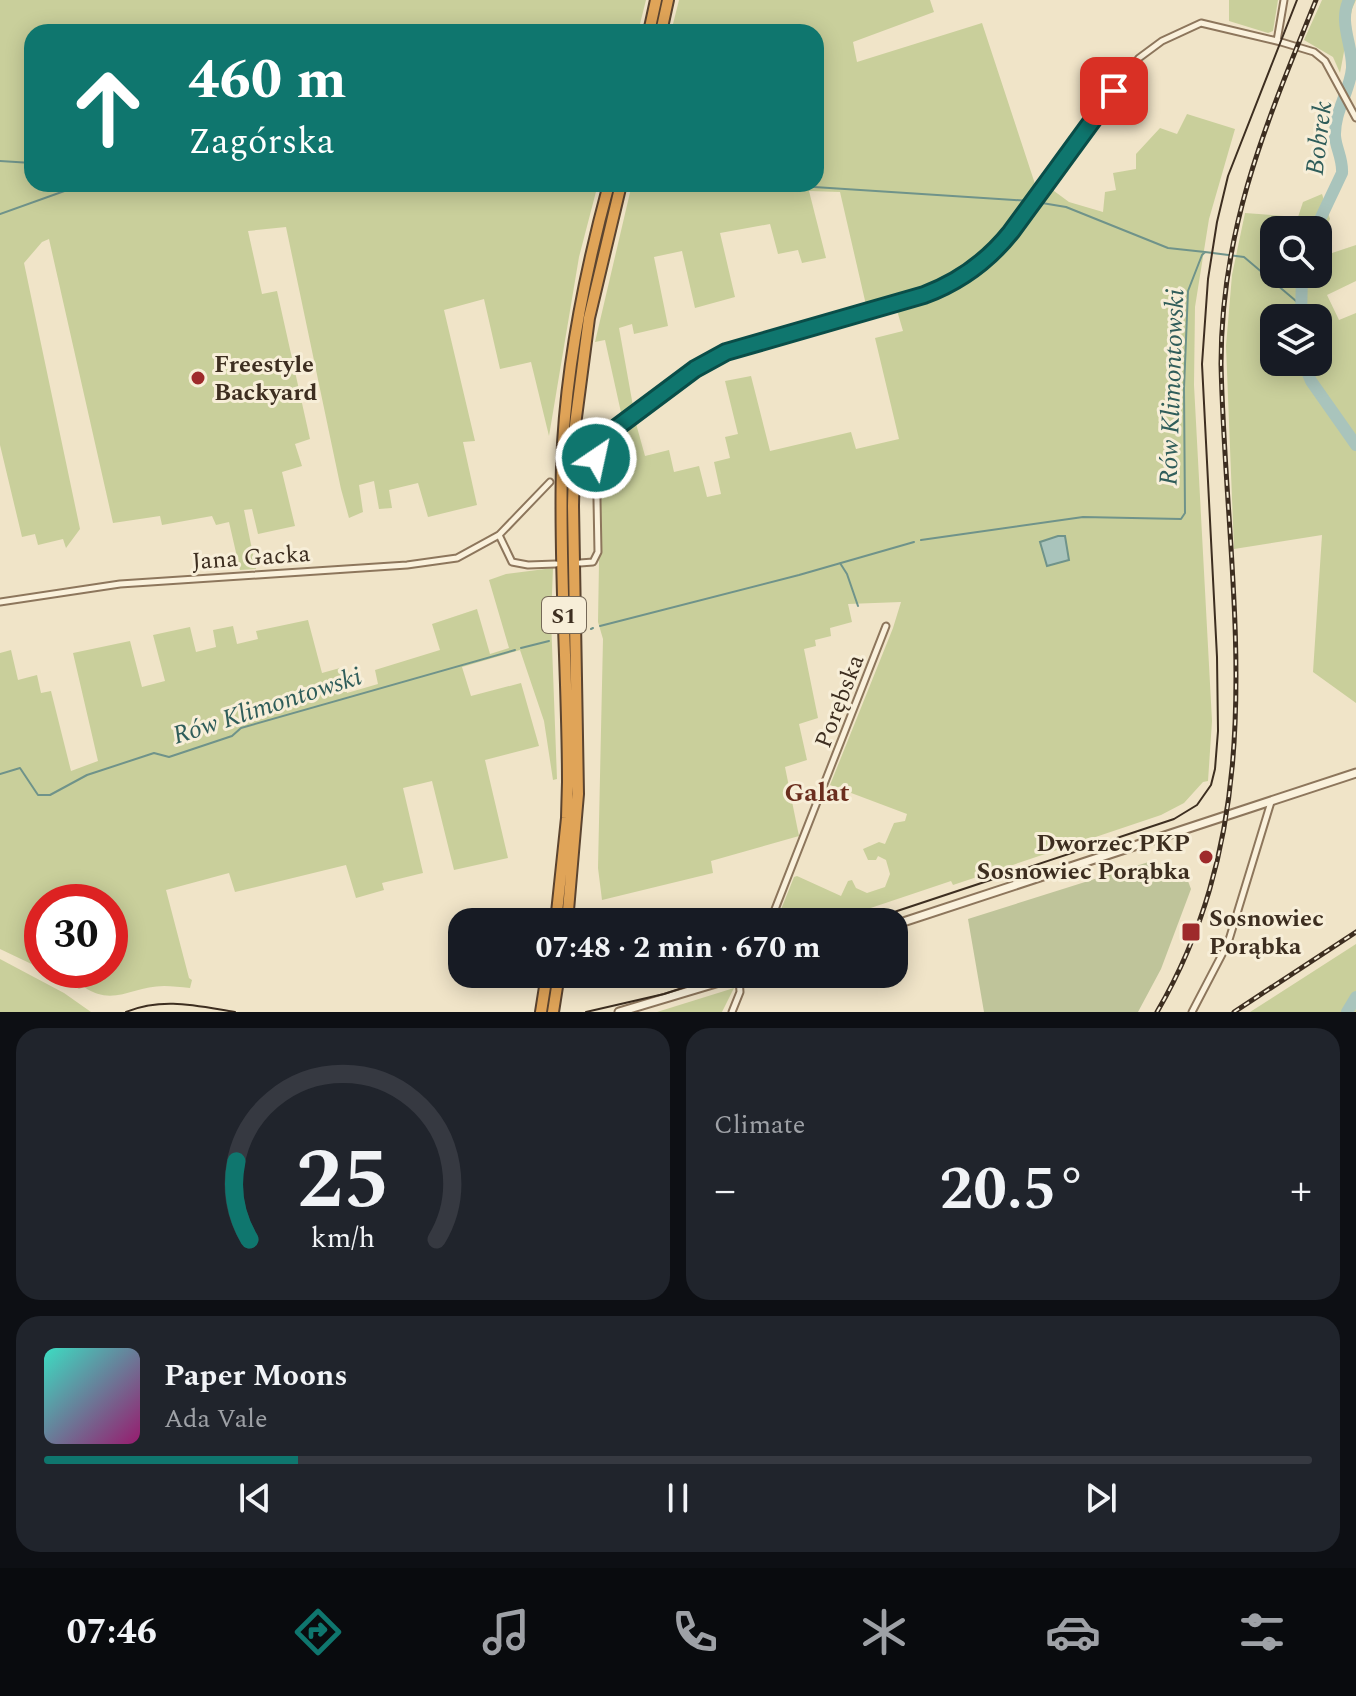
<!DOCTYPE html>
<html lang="en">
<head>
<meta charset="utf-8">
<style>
	body { margin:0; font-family:Spectral,serif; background:#20242c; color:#f1f3f6; height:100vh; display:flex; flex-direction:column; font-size:30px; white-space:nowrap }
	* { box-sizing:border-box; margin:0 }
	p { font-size:26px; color:#9ea1a6 }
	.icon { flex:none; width:44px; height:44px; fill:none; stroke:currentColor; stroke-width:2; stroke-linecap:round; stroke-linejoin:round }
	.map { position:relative; height:1012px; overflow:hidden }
	.drawer { display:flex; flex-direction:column; gap:16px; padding:16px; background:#0d0f14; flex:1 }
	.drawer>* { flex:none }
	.banner { position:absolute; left:24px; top:24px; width:800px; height:168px; border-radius:24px; box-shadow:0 4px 20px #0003; background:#0f766e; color:#fff; overflow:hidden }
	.fabs { position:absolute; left:1260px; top:216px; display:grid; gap:16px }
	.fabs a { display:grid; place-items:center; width:72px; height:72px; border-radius:16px; background:#171b24; box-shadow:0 4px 20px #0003; font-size:40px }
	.speed { position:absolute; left:24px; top:884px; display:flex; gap:16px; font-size:40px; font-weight:700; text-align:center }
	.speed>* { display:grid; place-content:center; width:104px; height:104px; border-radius:50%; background:#171b24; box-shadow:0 4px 20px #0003; line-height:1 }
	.speed .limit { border:12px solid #d22; background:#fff; color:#111 }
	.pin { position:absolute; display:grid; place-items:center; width:68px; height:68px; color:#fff; margin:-34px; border-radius:16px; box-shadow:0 4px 12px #0006 }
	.me { position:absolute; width:88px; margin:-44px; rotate:34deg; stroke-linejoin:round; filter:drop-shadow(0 0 6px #0008) }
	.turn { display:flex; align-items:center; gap:28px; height:168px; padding:0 32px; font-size:36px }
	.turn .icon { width:104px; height:104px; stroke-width:2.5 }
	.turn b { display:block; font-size:56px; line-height:68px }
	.big { font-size:60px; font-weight:700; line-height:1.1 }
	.drawer .card { flex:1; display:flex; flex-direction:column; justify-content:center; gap:12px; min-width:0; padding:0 28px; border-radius:24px; background:#20242c }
	.drawer .dial { align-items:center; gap:0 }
	.dial svg { height:208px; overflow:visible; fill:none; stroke:#363941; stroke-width:7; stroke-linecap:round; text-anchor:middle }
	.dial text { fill:#f1f3f6; stroke:none }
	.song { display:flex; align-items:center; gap:24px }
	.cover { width:96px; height:96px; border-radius:12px; background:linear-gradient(135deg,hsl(170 70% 55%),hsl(320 70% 35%)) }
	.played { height:8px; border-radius:4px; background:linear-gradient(90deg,#0f766e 20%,#363941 20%) }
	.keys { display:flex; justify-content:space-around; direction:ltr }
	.heat { display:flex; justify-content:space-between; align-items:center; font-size:44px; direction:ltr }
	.drawer .tiles { flex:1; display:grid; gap:16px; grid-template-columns:1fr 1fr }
	.card:last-child { grid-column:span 2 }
	.trip { position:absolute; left:448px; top:908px; width:460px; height:80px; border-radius:24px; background:#171b24; box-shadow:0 4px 20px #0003; font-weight:700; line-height:80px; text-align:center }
	.menu { display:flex; height:128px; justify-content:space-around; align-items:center; background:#090b0e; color:#9ea1a6 }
	.menu .icon { width:56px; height:56px }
	.menu .active { color:#0f766e }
	.menu b { font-size:36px; color:#f1f3f6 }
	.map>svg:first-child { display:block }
	.green { fill:#c9cf9b; fill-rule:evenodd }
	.cemetery { fill:#bfc49a }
	.water { fill:#a9c4bc; stroke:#6f938a; stroke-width:2 }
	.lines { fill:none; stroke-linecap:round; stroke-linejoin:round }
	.stream { stroke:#6f938a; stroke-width:2 }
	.river { stroke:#a9c4bc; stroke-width:12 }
	.minor-casing { stroke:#8d765c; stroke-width:9 }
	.tertiary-casing { stroke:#8d765c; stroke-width:11 }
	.motorway-casing { stroke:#5b4430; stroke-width:14 }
	.minor { stroke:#faf1dc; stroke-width:5 }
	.tertiary { stroke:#faf1dc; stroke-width:7 }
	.motorway { stroke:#e0a458; stroke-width:10 }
	.tram { stroke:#3d2e20; stroke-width:2 }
	.rail-casing { stroke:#3d2e20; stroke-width:5 }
	.rail { stroke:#f7eed8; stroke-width:2; stroke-dasharray:6; stroke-linecap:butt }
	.route-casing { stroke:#0a4d48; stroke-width:20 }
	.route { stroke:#0f766e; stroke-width:14 }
	.poi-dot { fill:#9e2a2b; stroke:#f7eed8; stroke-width:3 }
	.labels { text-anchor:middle; stroke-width:6; stroke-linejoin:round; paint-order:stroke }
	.shield { fill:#f7eed8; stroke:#756857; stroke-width:2 }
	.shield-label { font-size:22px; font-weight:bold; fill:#3d2e20 }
	.poi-label { font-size:24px; font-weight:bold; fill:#3d2e20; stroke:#f7eed8; text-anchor:start }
	.street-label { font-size:24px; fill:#3d2e20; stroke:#f7eed8 }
	.water-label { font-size:26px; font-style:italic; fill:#2f5d5a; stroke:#f7eed8 }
	.neighbourhood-label { font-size:26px; font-weight:bold; fill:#6b2e1e; stroke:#f7eed8 }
</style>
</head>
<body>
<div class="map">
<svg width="1356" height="1012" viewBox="0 0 1356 1012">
	<rect width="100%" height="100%" fill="#f0e4c8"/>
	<path class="green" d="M 0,0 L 646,0 L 638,32 L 32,32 L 32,184 L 598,184 L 579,257 L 549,436 L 531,362 L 500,369 L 484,299 L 444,310 L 475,441 L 463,442 L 477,505 L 428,517 L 418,483 L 389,490 L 392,508 L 379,509 L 374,481 L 359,485 L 363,512 L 349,518 L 341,489 L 286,227 L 248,231 L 262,294 L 277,291 L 310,439 L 295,444 L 302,466 L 282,472 L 295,526 L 258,534 L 252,509 L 244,510 L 256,569 L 240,570 L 229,522 L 216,525 L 212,516 L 162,525 L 160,516 L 113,523 L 49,239 L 42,242 L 24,263 L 80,529 L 66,548 L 63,539 L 38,545 L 35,534 L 22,537 L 0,445 Z
		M 679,0 L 930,0 L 934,12 L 853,42 L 857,62 L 982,23 L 1036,187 C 1017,213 998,246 971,264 C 940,285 901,294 866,305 L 840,192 L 809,191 L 826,258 L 802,263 L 798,250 L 778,254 L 770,224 L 720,233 L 735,297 L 695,308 L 682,251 L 654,257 L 668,326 L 634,334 L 632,324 L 619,328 L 633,406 L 622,417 L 605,340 L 595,342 L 632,184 L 816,184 L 816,32 L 671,32 Z
		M 1229,0 L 1278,0 L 1273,31 L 1268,33 L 1229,21 Z
		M 1322,0 L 1356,0 L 1352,9 L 1340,73 L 1333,57 L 1304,40 Z
		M 1187,114 L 1235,129 L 1209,219 L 1195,307 L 1194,385 L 1212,721 L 1208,781 L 1203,782 L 1184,803 L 1161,815 L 953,885 L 951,881 L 829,922 L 781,922 L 780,912 L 794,877 L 797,876 L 841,896 L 848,881 L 852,880 L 856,888 L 867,893 L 885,887 L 890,874 L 886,860 L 878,856 L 876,860 L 868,860 L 863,849 L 879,842 L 885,844 L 894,823 L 905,821 L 907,814 L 830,785 L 893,628 L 901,602 L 848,604 L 852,622 L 830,628 L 831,636 L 815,640 L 816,646 L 804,649 L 818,718 L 799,724 L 807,760 L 785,767 L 799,836 L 711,861 L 713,873 L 602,900 L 598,868 L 603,639 L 598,622 L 601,445 L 635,420 L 645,456 L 669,450 L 674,472 L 699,466 L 707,497 L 721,494 L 714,462 L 730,458 L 725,437 L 738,434 L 725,381 L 751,376 L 770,451 L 851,432 L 856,449 L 899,439 L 875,338 L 903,331 L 896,307 C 928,298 961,288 987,266 C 1012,245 1031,214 1050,188 L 1069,202 L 1103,212 L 1105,192 L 1116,190 L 1113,173 L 1136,169 L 1136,154 L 1160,128 L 1177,134 Z
		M 1322,194 L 1330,219 L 1323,233 L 1329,254 L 1356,245 L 1356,281 L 1327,295 L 1339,320 L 1356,313 L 1356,703 L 1313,672 L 1322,535 L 1234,549 L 1226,346 L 1232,275 L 1245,213 L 1298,217 L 1303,202 ZM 1274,230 L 1318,230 L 1318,274 L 1274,274 ZM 1274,318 L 1318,318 L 1318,362 L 1274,362 Z
		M 553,568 L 551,619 L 557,779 L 553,780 L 544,721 L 520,650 L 462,667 L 471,696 L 521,683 L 539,746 L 485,760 L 508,858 L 454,870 L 432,781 L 403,788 L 423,873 L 382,883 L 384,890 L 356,898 L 346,865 L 235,892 L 229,873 L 166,890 L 189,978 L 192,980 L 190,988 C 181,987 172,986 164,986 C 133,986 113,1007 84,987 L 79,989 L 44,970 L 110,970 L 110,902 L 42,902 L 42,969 L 0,949 L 0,653 L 11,650 L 18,680 L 37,675 L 41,693 L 51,691 L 71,771 L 98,761 L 73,653 L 130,641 L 142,687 L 165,681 L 153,635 L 190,627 L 196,652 L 216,647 L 213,630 L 233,626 L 237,644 L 258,639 L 256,631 L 308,620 L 322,673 L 340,668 L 347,693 L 378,684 L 375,670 L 440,650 L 432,624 L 477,609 L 490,654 L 509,648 L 489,580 L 506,574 Z
		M 1356,944 L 1356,1012 L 1250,1012 Z
		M 0,959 L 64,993 L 91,1012 L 0,1012 Z
		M 734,988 L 722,1012 L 657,1012 Z"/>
	<path class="cemetery" d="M 1155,860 L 1162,875 L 1183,868 L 1191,889 L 1161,969 L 1138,1012 L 984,1012 L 968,919 Z"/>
	<path class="water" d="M 1058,536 L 1065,536 L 1069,560 L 1047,566 L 1040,542 Z"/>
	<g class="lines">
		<path class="stream" d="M 0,161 L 32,163
			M 330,184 L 435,191 L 503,184
			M 768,184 L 1030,201
			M 1036,202 L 1066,207 L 1168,248 L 1205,252
			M 0,214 L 84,184
			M 921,540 L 1083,517 L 1181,519 L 1185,513 L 1184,388 L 1188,291 L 1202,255 L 1205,252 L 1244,257 L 1296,301 L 1302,302
			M 840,563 L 847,574 L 858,606
			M 600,626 L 799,575 L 914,542
			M 591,629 L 593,628
			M 521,648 L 549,641
			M 0,774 L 20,768 L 38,795 L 50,795 L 87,775 L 154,753 L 169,757 L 232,736 L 241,728 L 515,650"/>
		<path class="river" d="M 1315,230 L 1342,173 C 1343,159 1336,149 1335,136 C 1334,112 1350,91 1352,68 C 1353,46 1338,22 1349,0
			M 1301,318 L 1302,274
			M 1303,362 L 1311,381 L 1356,445
			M 1347,1012 L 1356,997"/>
		<defs>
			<path id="minor" d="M 1277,41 L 1284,0
				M 499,535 L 512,562 L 528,565 L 556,564
				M 580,563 L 593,562 L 598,552 L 596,447 L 600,440 L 695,369 L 726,352 L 924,295 C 959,282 987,262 1011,232 L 1139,58 L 1162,41 L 1201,23 L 1281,42 L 1314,52 L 1325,61 L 1356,118
				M 0,602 L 120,584 L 407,565 L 457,558 L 499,535 L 550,482
				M 770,922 L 886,626
				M 732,1012 L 740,992 L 739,977
				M 1192,1012 L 1228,943 L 1271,802"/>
			<path id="tertiary" d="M 894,925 L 1356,773
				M 619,1012 L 746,974"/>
			<path id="motorway" d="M 649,32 L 656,0
				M 661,32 L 668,0
				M 556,922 L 567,818 L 568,782 C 568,677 559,571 562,466 C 565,370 584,276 609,184
				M 567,922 L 578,794 L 573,506 L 575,425 L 589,318 L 621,184
				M 541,1012 L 547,974
				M 553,1012 L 559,974"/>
		</defs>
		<use href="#minor" class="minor-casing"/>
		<use href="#tertiary" class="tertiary-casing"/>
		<use href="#motorway" class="motorway-casing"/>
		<use href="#minor" class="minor"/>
		<use href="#tertiary" class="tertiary"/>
		<use href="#motorway" class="motorway"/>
		<path class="tram" d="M 864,922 L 1174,819 L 1197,805 L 1211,785 L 1215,769 L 1218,731 L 1217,657 L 1202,364 L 1208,279 L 1217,222 L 1228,176 L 1297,0
			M 126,1012 C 163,997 197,1006 235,1012
			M 586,1012 L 664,994 L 725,974"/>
		<defs>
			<path id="rail" d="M 1157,1012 C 1277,807 1226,588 1221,364 C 1221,228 1266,124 1316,0
				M 1234,1012 L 1356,932"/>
		</defs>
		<use href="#rail" class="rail-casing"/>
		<use href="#rail" class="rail"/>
	</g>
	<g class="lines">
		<defs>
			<path id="route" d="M 596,458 L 600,440 L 695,369 L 726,352 L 924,295 C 959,282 987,262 1011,232 L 1114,91"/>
		</defs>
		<use href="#route" class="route-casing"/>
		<use href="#route" class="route"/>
	</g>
	<g class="poi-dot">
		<circle cx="198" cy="378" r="8"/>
		<circle cx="1206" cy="857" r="8"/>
		<rect x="1181" y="922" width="20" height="20" rx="4"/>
	</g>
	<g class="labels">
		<rect class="shield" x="542" y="597" width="44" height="36" rx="6"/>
		<g class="shield-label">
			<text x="564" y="623">S1</text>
		</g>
		<g class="poi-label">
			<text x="214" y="372">Freestyle<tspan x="214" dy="28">Backyard</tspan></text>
			<text x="1190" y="851" text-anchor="end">Dworzec PKP<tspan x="1190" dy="28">Sosnowiec Porąbka</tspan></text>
			<text x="1209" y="926">Sosnowiec<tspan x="1209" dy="28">Porąbka</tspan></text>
		</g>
		<g class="street-label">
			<text transform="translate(251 557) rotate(-4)" y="8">Jana Gacka</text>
			<text transform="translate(839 701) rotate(-69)" y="8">Porębska</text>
		</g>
		<g class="water-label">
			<text transform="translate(1318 138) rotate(-83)" y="9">Bobrek</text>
			<text transform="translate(1171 387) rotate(-88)" y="9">Rów Klimontowski</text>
			<text transform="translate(267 705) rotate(-18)" y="9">Rów Klimontowski</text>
		</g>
		<g class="neighbourhood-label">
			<text x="817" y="801">Galat</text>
		</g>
	</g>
</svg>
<div class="fabs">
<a><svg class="icon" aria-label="search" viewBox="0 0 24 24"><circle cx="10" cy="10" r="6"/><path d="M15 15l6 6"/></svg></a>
<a><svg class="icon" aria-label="layers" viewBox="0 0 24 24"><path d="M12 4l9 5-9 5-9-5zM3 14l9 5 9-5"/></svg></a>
</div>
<div class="speed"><div class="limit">30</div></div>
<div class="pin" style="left:1114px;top:91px;background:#d93025"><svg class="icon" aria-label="arrive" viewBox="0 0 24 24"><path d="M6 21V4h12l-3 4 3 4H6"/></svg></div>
<svg class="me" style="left:596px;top:458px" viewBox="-20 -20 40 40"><circle r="17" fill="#0f766e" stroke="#fff" stroke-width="3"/><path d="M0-11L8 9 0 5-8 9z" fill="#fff"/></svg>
<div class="trip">07:48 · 2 min · 670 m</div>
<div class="banner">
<div class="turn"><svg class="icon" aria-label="ahead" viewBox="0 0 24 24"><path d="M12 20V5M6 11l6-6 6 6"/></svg><div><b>460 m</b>Zagórska</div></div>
</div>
</div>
<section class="drawer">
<div class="tiles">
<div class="card dial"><svg viewBox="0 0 100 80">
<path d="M14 69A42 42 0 1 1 86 69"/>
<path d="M14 69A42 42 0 0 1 9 39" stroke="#0f766e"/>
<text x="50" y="56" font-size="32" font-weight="700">25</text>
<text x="50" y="72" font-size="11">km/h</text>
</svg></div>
<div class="card"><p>Climate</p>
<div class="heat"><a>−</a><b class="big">20.5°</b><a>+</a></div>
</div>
<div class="card">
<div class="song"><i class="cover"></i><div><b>Paper Moons</b><p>Ada Vale</p></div></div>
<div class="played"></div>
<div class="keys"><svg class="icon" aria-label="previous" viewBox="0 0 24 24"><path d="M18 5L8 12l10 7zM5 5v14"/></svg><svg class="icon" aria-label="pause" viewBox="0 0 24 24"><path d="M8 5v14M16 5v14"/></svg><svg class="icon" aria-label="next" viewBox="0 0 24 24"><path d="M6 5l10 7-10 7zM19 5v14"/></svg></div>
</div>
</div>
</section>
<nav class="menu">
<b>07:46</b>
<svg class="icon active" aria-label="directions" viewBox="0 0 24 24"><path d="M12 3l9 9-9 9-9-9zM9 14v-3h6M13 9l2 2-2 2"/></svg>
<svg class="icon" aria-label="music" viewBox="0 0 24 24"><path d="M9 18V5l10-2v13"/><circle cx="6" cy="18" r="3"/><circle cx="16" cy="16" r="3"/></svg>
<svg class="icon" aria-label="phone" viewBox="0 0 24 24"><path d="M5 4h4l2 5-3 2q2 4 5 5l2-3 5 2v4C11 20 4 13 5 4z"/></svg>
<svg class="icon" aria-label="climate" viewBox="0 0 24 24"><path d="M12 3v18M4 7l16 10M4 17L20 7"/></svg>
<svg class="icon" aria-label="car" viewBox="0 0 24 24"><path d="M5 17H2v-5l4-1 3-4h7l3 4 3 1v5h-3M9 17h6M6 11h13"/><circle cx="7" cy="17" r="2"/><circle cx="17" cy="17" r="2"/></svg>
<svg class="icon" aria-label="filters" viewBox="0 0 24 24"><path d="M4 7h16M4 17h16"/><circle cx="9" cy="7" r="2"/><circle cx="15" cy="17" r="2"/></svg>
</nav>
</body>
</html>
